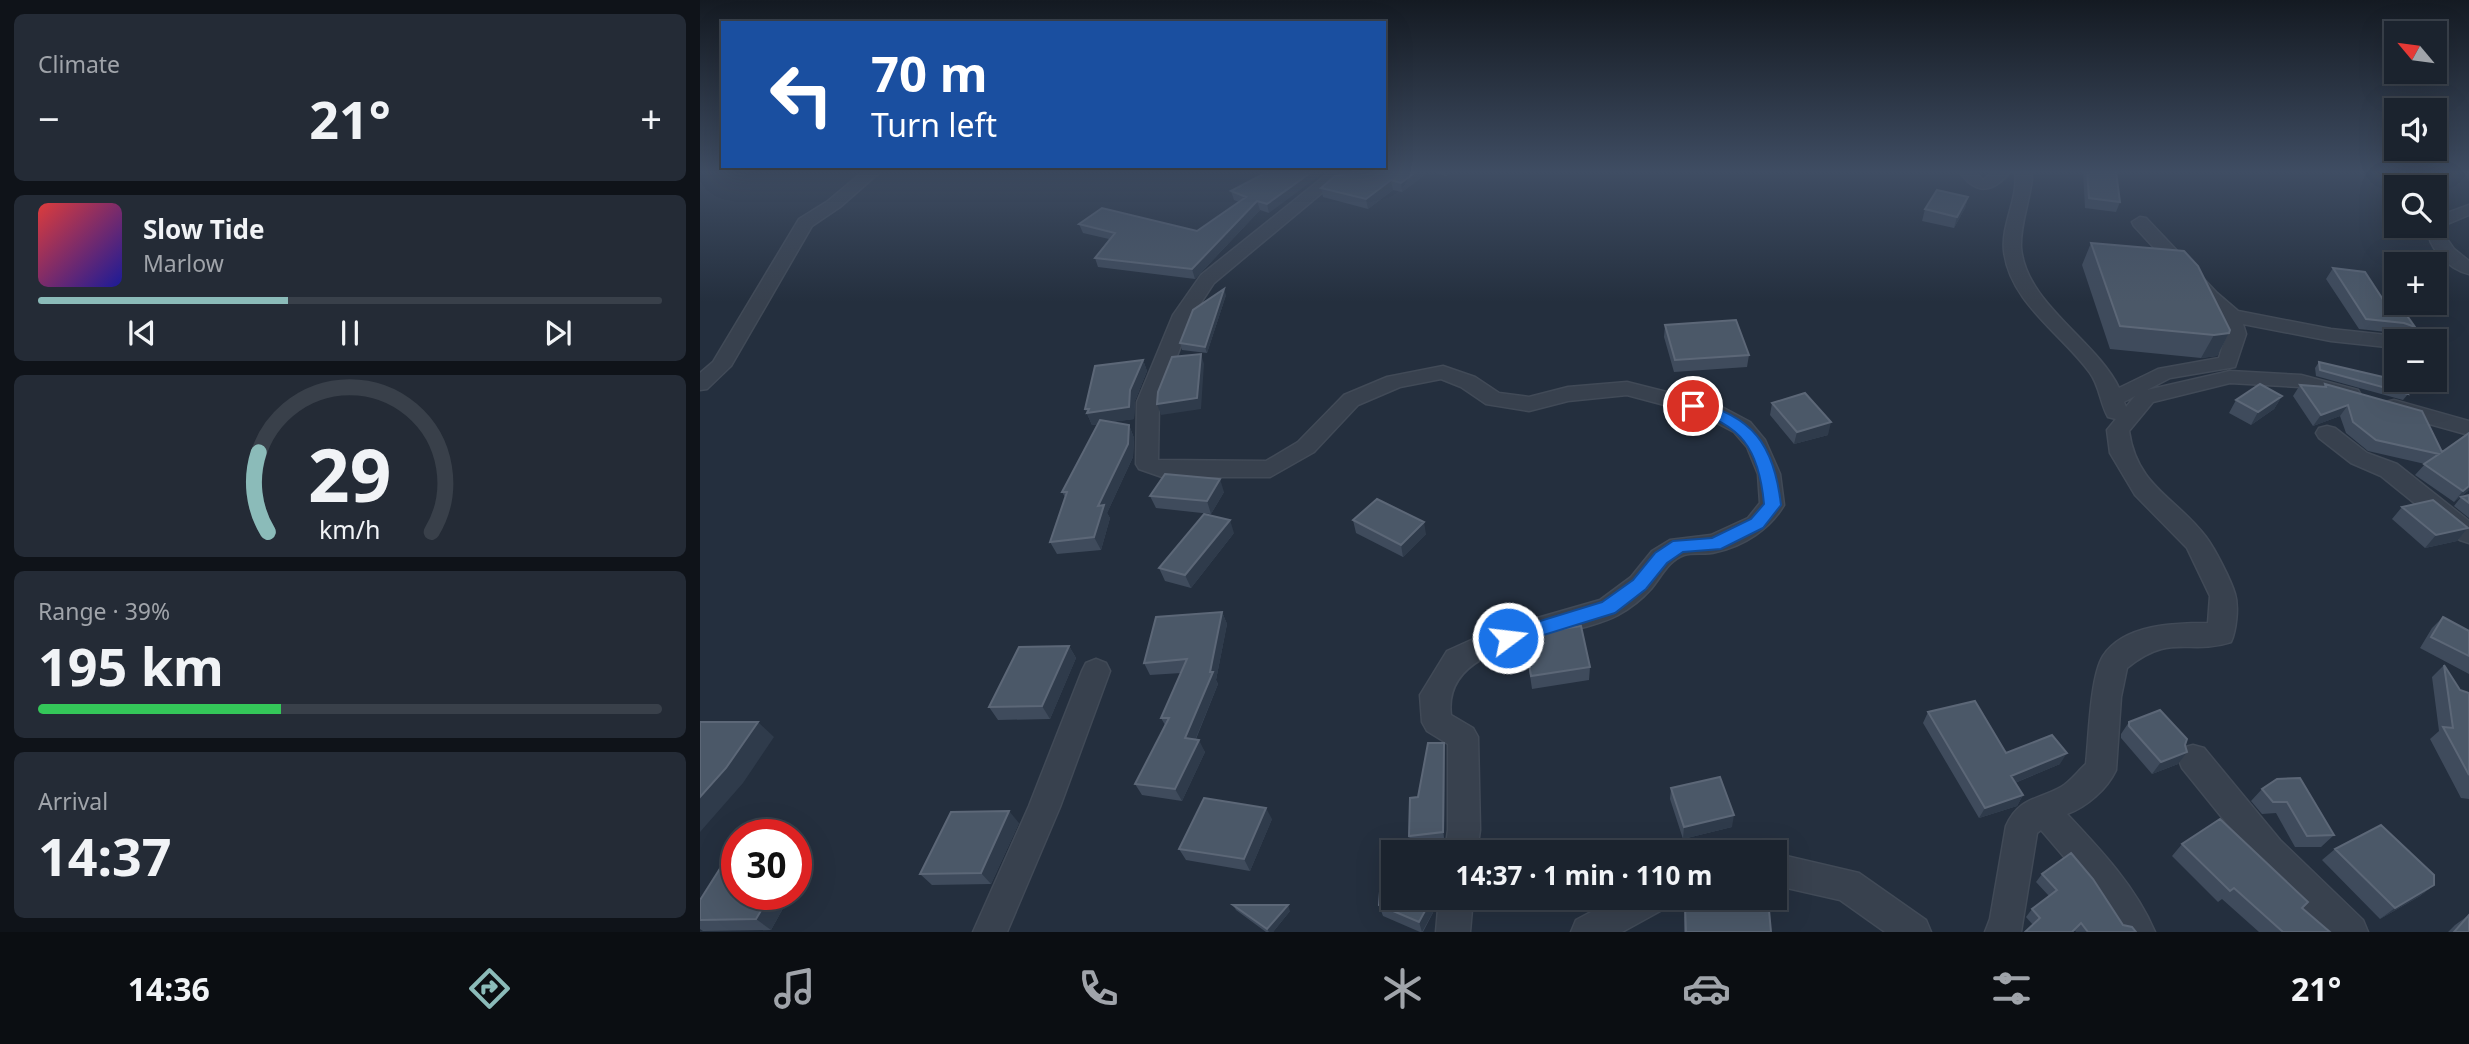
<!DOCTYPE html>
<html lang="en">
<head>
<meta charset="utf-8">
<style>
	body { margin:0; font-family:"Noto Sans",sans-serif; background:#242b36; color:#f1f3f6; height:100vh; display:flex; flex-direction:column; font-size:26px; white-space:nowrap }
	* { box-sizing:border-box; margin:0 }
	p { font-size:23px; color:#a0a4aa }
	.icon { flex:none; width:38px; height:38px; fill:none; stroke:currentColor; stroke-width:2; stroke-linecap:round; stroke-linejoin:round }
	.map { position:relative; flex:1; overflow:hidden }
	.panel { display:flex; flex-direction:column; gap:14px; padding:14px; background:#0f1319; width:700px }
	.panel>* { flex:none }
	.guide { position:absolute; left:21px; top:21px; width:665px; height:147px; border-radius:0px; box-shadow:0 7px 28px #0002,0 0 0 2px #39404a; background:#1a4fa0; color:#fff; overflow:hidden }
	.needle { width:46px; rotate:299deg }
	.tools { position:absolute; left:1684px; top:21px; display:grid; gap:14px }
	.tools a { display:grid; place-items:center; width:63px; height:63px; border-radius:0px; background:#1b232e; box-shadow:0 7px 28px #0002,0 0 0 2px #39404a; font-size:35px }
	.speed { position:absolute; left:21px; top:819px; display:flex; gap:14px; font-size:35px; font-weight:700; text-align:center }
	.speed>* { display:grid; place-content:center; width:91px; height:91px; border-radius:50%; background:#1b232e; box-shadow:0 7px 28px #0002,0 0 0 2px #39404a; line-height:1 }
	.speed .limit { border:10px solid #d22; background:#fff; color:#111 }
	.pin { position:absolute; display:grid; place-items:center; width:60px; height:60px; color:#fff; margin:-30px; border:4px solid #fff; border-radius:50%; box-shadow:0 2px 7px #0007 }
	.me { position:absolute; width:77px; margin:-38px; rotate:75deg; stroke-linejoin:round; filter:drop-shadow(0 0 5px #0008) }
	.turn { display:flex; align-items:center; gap:24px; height:147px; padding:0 35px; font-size:32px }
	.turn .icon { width:91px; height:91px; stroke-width:2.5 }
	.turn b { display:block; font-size:49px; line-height:60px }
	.big { font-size:52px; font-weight:700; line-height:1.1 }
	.panel .tile { flex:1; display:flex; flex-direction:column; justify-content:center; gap:10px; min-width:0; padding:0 24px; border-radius:10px; background:#242b36 }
	.panel .dial { align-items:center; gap:0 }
	.dial svg { height:182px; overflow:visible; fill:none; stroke:#39404a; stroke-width:7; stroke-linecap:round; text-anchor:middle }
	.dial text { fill:#f1f3f6; stroke:none }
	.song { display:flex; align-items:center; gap:21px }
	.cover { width:84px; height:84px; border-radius:10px; background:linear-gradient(135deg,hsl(0 70% 55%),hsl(240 70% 35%)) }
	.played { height:7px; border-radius:4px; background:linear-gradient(90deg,#8bbbb9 40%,#39404a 40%) }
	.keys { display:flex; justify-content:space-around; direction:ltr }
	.heat { display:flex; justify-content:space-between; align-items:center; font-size:38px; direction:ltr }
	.charge { height:10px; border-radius:5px; background:linear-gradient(90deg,#34c759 39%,#39404a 0) }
	.trip { position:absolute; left:681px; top:840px; width:406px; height:70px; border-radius:0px; background:#1b232e; box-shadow:0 7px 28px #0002,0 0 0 2px #39404a; font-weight:700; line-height:70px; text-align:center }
	.dock { display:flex; height:112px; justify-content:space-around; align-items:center; background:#0b0e12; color:#a0a4aa }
	.dock .icon { width:49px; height:49px }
	.dock .on { color:#8bbbb9 }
	.dock b { font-size:32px; color:#f1f3f6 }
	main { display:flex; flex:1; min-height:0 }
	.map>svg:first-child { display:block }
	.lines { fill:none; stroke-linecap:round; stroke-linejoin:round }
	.street-casing { stroke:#414a57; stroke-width:3 }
	.street { fill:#38414e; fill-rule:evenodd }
	.wall { fill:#3f4b5c }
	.shaded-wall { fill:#2f3b4b }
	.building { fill:#4b5868; stroke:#5c6777; stroke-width:2 }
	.route { fill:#1a73e8; stroke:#114b97; stroke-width:2 }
</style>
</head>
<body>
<main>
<section class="panel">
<div class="tile"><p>Climate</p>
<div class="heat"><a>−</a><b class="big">21°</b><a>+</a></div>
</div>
<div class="tile">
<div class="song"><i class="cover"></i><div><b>Slow Tide</b><p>Marlow</p></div></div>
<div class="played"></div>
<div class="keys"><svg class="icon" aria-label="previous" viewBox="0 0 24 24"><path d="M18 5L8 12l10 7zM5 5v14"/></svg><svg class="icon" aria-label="pause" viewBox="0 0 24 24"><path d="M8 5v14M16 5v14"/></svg><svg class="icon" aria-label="next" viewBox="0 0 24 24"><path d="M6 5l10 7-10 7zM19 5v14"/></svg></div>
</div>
<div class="tile dial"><svg viewBox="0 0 100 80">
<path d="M14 69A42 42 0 1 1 86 69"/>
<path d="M14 69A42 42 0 0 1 10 34" stroke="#8bbbb9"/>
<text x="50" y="56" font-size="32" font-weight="700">29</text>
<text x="50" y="72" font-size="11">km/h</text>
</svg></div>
<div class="tile"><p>Range · 39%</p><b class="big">195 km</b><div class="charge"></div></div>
<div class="tile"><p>Arrival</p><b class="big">14:37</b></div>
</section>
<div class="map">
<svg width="1769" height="932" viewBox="0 0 1769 932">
	<rect width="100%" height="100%" fill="#242f3e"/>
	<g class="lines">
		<defs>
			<path id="street" d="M 164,171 L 181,171 L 140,207 L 112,226 L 31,366 L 7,389 L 0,390 L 0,373 L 13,362 L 99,219 L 128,201 Z
				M 631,171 L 648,171 L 514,283 L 493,315 L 459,402 L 458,460 L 566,461 L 598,442 L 644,395 L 687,377 L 743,366 L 775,377 L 799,393 L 829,397 L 868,387 L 927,382 L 1018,405 L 1050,422 L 1065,440 L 1080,474 L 1084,505 C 1070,529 1044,546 1016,552 C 1006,555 994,552 984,555 C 969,560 961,577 951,589 C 943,598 929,609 918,615 C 870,641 741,638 751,715 L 773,728 L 778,737 L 780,830 L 777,852 L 745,852 L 748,830 L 748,744 L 727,731 L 722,722 L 720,695 L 747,651 L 789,632 L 900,600 L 931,577 L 952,551 L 970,540 L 1011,535 L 1048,518 L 1060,503 L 1058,474 L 1047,447 L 1034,432 L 1002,415 L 927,395 L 868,401 L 829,411 L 786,404 L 761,387 L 741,379 L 700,387 L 658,405 L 614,452 L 570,477 L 462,477 L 439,469 L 436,464 L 437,402 L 473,315 L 501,275 Z
				M 1259,171 L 1274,171 L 1283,180 L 1294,171 L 1311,171 C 1293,193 1276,196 1259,171 Z
				M 1315,171 L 1331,171 L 1332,178 C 1330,201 1320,224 1321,247 C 1325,303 1396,340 1419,388 L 1458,369 L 1519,358 L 1526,334 L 1523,318 L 1503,301 L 1434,226 L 1432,222 L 1440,217 L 1446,218 L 1517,293 L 1538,311 L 1631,329 L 1696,336 L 1705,341 L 1696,341 L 1696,348 L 1631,341 L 1543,324 L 1546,334 L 1535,367 L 1470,378 L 1447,390 L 1530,371 L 1601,375 L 1658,390 L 1661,395 L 1658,400 L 1651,402 L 1600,387 L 1530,383 L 1453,402 L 1429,431 C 1437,487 1476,497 1506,537 C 1515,549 1531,580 1535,594 C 1539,607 1536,631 1531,642 C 1488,656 1471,632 1427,668 L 1421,697 L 1416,770 C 1407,789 1387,807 1367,814 C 1400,849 1436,887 1455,932 L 1418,932 L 1389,886 L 1341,830 L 1337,833 L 1321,932 L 1285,932 L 1290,919 L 1306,826 C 1319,797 1338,800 1361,787 C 1370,782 1378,771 1386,764 C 1389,738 1390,677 1403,656 C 1424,624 1475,623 1508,623 L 1510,596 L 1487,548 L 1435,495 L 1410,453 L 1407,430 L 1416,419 L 1408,417 C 1400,403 1400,387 1390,373 C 1362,334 1310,303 1304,251 C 1301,224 1319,198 1315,171 ZM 1435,396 L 1426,407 L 1424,402 Z
				M 1769,205 L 1769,215 L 1747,224 L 1745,236 L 1754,249 L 1769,261 L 1769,274 C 1750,270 1727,248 1728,228 L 1734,226 L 1736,217 Z
				M 1694,400 L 1769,421 L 1769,435 L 1686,412 L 1683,407 L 1686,402 Z
				M 1627,426 L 1635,428 L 1667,453 L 1697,464 L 1769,521 L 1769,543 L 1760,540 L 1681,476 L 1651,463 L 1619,438 L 1616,433 L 1619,428 Z
				M 396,659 L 406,663 L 410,671 L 360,807 L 307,932 L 273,932 L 329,806 L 382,671 L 386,663 Z
				M 1493,745 L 1504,748 L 1580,840 L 1663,920 L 1668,932 L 1627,932 L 1558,862 L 1482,768 L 1478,758 L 1482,748 Z
				M 1074,853 L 1159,873 L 1226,920 L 1231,932 L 1185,932 L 1140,900 L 1074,885 Z
				M 739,898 L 773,898 L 770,932 L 736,932 Z
				M 917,898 L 967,898 L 962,910 L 922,932 L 871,932 L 876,920 Z"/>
		</defs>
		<use href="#street" class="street-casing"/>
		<use href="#street" class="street"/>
	</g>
	<path class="wall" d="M 569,171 L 569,213 L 560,210 L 495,279 L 398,267 L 395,258 L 409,239 L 383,233 L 379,224 L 497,231 L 539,202 L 534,200 L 531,191 Z
		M 730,171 L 702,192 L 693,190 L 668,209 L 623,197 L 621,188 Z
		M 731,171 L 753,171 L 746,176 Z
		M 1383,171 L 1416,171 L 1420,202 L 1416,212 L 1385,208 Z
		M 1268,197 L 1265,208 L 1254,228 L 1222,221 L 1225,209 Z
		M 1391,243 L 1529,333 L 1517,356 L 1501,358 L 1410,349 L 1382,265 Z
		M 1633,268 L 1684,301 L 1715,327 L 1708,338 L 1696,333 L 1659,329 L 1626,279 Z
		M 526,295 L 507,353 L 482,350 L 480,343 Z
		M 965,325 L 1049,355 L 1047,367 L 974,372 L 964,337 Z
		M 443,360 L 447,371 L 435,401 L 434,419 L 410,422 L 429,425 L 434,438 L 433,457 L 407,513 L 410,518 L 401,550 L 357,554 L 350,542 L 365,497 L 362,492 L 398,424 L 392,425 L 385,409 Z
		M 1619,362 L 1708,394 L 1703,400 L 1616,376 L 1615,368 Z
		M 1625,384 L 1742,452 L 1769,490 L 1754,502 L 1715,475 L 1725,464 L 1668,451 L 1646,433 L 1640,416 L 1613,426 L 1593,396 L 1600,385 L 1624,387 Z
		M 1582,396 L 1574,409 L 1551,425 L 1529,413 L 1536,400 Z
		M 1072,403 L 1128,435 L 1094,444 L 1070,415 Z
		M 524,492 L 511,514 L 456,508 L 450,496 Z
		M 1769,495 L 1769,518 L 1754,506 L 1761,497 Z
		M 1702,507 L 1768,528 L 1757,541 L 1725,548 L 1692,519 Z
		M 653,520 L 726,534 L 703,557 L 656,533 Z
		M 534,533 L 491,588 L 465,581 L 459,568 Z
		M 522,612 L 527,624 L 516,680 L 518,684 L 496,739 L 505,752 L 482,801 L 442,795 L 435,784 L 465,725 L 461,718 L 481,673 L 450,675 L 444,663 Z
		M 1743,617 L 1769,631 L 1769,674 L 1720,648 L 1732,628 Z
		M 824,635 L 890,667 L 889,680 L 832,689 Z
		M 369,646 L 376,658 L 350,719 L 298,720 L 289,707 Z
		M 1744,665 L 1760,690 L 1769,693 L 1769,799 L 1761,798 L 1730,739 L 1739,731 L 1732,677 Z
		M 1228,712 L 1306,753 L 1360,764 L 1315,783 L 1323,795 L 1317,806 L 1279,818 L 1223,723 Z
		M 1429,722 L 1478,764 L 1452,774 L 1421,738 L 1421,734 Z
		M 744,743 L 745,749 L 744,838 L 710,842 L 709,836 L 718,797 Z
		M 1577,779 L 1634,835 L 1621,847 L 1595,847 L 1576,813 L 1562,814 L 1551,801 L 1562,789 Z
		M 971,788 L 1032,827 L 983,839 L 970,799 Z
		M 572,819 L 550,871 L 486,860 L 479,849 Z
		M 319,823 L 291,884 L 232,885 L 220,874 Z
		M 1482,844 L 1602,908 L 1630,932 L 1559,932 L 1522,899 L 1518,902 L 1472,856 Z
		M 1635,849 L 1734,885 L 1720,896 L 1680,919 L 1622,860 Z
		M 1342,874 L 1423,925 L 1436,932 L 1376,932 L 1375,931 L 1373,932 L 1325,932 L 1333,925 L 1326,917 L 1332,909 L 1349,896 L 1336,882 Z
		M 37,894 L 91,894 L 71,930 L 3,931 L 0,929 L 0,900 Z
		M 693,898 L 737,898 L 736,907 L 723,932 L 720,932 L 683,916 L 679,905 Z
		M 533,905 L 590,911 L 573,932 L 566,932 L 536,910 Z
		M 985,907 L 1071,932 L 984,932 L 984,917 Z
		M 1769,915 L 1769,932 L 1748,932 L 1755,925 Z"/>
	<path class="shaded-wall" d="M 613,171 L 626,171 L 569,213 L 567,204 Z
		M 717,171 L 730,171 L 702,192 L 701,183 Z
		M 746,171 L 753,171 L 746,176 Z
		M 691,180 L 693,190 L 668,209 L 666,199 Z
		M 1268,197 L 1265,208 L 1254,228 L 1257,217 Z
		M 557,201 L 560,210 L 495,279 L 492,269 Z
		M 524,289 L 526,295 L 507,353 L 505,347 Z
		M 1529,333 L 1517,356 L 1501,358 L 1514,335 Z
		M 501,354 L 504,364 L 501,409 L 461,415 L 457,404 Z
		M 443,360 L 447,371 L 435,401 L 434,419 L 392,425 L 385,409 L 430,390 Z
		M 1582,396 L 1574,409 L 1551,425 L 1558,412 Z
		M 1648,405 L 1640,416 L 1613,426 L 1621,415 Z
		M 1131,422 L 1128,435 L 1094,444 L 1097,432 Z
		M 429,425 L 434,438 L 433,457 L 407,513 L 410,518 L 401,550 L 394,537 L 398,506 Z
		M 520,479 L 524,492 L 511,514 L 507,501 Z
		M 1769,486 L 1769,490 L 1754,502 L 1763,491 Z
		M 530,520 L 534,533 L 491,588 L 485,575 Z
		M 724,522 L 726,534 L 703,557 L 701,545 Z
		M 1768,528 L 1757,541 L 1725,548 L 1736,535 Z
		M 522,612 L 527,624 L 516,680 L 518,684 L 491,750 L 485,738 L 510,672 Z
		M 369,646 L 376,658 L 350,719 L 342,706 Z
		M 58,722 L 74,737 L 43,783 L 0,832 L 0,797 Z
		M 499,740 L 505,752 L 482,801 L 475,789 Z
		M 744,743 L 745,749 L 744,838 L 743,832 Z
		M 1487,752 L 1478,764 L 1452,774 L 1461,762 Z
		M 1367,753 L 1360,764 L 1305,787 L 1311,776 Z
		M 1323,795 L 1317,806 L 1279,818 L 1285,808 Z
		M 566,808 L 572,819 L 550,871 L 544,859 Z
		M 309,811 L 319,823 L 291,884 L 281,873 Z
		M 1034,815 L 1032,827 L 983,839 L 984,827 Z
		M 96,863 L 105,870 L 96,885 Z
		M 1734,885 L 1720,896 L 1680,919 L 1695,908 Z
		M 71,894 L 91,894 L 71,930 L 56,919 Z
		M 732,898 L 737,898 L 736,907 L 722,932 L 719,922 Z
		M 588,905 L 590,911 L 573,932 L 569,932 L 567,929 Z"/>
	<path class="building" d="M 569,171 L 613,171 L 567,204 L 557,201 L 492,269 L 395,258 L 415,233 L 379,224 L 402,208 L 497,231 L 546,197 L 531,191 Z
		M 665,171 L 717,171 L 701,183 L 691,180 L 666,199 L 621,188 L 635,176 Z
		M 1387,171 L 1416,171 L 1420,202 L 1389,198 Z
		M 1237,190 L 1268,197 L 1257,217 L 1225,209 Z
		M 1391,243 L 1484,251 L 1498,266 L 1530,330 L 1529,333 L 1514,335 L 1420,326 Z
		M 1633,268 L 1665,272 L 1684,301 L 1698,303 L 1715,327 L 1704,323 L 1666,319 Z
		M 524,289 L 505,347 L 480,343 L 493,310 Z
		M 1036,320 L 1049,355 L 975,360 L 965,325 Z
		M 501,354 L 497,398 L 457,404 L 458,392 L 472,357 Z
		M 443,360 L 430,390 L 429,407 L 387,413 L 389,409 L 385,409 L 395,366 Z
		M 1619,362 L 1696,380 L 1701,380 L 1708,394 L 1620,370 Z
		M 1560,384 L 1582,396 L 1558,412 L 1536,400 Z
		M 1625,384 L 1722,411 L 1742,452 L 1769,433 L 1769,486 L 1763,491 L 1724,464 L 1739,454 L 1676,440 L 1653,422 L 1648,405 L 1621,415 L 1600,385 L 1626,387 Z
		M 1105,393 L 1131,422 L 1097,432 L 1072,403 Z
		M 400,420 L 429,425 L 428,444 L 398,506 L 404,505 L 394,537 L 350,542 L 367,492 L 362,492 Z
		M 465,474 L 520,479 L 507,501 L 450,496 Z
		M 1769,495 L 1769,503 L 1761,497 Z
		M 677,499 L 724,522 L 701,545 L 653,520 Z
		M 1733,500 L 1768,528 L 1736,535 L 1702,507 Z
		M 504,514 L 530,520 L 485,575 L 459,568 Z
		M 522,612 L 510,672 L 513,672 L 485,738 L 499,740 L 475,789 L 435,784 L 469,718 L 461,718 L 487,659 L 444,663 L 456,617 Z
		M 1743,617 L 1769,631 L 1769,656 L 1731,637 Z
		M 881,626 L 890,667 L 831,676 L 824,635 Z
		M 369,646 L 342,706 L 289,707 L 319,647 Z
		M 1744,665 L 1760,690 L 1769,693 L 1769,775 L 1743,727 L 1753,728 Z
		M 1275,701 L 1306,753 L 1352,735 L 1367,753 L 1311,776 L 1323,795 L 1285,808 L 1228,712 Z
		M 1460,710 L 1487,739 L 1485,745 L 1487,752 L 1461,762 L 1429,726 L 1429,722 Z
		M 0,722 L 58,722 L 26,768 L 0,797 Z
		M 728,743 L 744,743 L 743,832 L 709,836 L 710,798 L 718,797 Z
		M 1020,777 L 1034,815 L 984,827 L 971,788 Z
		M 1600,778 L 1634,835 L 1607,836 L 1587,802 L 1573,802 L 1562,789 L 1577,779 Z
		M 504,798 L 566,808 L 544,859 L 479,849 Z
		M 309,811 L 281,873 L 220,874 L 251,812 Z
		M 1520,819 L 1608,902 L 1602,908 L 1630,932 L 1583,932 L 1534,888 L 1530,891 L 1482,844 Z
		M 1681,825 L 1734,875 L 1734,885 L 1695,908 L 1635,849 Z
		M 699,847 L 713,852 L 696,852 Z
		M 902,847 L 903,852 L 868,852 L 872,849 Z
		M 1371,853 L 1393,879 L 1423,925 L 1432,927 L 1436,932 L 1388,932 L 1381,923 L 1372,932 L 1325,932 L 1340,918 L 1332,909 L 1357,890 L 1342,874 Z
		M 693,857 L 693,898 L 732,898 L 719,922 L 679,905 L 681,878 Z
		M 26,859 L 37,859 L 37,894 L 71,894 L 56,919 L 0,920 L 0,900 Z
		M 533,905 L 588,905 L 567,929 Z
		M 985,907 L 1069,910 L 1071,932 L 986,932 Z
		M 1769,915 L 1769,932 L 1754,932 Z"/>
	<linearGradient id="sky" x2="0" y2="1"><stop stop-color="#141a22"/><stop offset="0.57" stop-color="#3f4d63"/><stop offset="1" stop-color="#3f4d63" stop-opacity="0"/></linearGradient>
	<rect width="1769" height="302" fill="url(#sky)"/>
	<path class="route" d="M 993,401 C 1053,416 1074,444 1081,505 L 1063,528 L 1021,549 L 983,552 L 967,563 L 946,589 L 915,613 L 808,646 L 801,644 L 799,638 L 801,633 L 902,602 L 933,580 L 955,553 L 973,541 L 1012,538 L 1051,519 L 1064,504 C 1059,449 1042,424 987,409 L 985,406 L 987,402 Z"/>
</svg>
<div class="tools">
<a><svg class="needle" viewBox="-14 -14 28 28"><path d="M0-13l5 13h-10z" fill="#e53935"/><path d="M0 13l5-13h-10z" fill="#a0a4aa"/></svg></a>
<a><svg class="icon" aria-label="sound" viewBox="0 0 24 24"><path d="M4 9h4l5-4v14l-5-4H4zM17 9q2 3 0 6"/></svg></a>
<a><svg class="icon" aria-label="search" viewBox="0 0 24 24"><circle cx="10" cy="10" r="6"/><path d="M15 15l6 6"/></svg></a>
<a>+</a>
<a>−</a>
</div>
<div class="speed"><div class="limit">30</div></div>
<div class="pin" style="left:993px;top:406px;background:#d93025"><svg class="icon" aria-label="arrive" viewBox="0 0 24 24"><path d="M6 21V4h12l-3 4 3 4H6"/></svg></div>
<svg class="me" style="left:808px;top:638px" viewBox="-20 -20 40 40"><circle r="17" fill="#1a73e8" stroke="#fff" stroke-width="3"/><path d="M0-11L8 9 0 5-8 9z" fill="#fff"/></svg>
<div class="trip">14:37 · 1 min · 110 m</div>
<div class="guide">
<div class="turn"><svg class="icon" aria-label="left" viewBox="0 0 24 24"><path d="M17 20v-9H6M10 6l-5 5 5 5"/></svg><div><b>70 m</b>Turn left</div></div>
</div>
</div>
</main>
<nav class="dock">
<b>14:36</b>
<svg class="icon on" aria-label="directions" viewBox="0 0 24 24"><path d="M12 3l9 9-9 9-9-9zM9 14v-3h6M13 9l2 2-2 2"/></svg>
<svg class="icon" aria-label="music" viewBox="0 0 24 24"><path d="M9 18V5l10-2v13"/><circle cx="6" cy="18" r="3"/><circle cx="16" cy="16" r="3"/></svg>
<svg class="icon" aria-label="phone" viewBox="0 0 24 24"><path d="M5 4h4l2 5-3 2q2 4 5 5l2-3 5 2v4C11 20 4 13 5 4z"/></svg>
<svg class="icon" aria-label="climate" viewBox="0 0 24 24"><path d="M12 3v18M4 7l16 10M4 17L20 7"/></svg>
<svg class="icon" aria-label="car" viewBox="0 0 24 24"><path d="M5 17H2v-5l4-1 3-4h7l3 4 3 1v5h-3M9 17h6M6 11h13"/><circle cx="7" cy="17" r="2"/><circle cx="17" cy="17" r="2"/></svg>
<svg class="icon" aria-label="filters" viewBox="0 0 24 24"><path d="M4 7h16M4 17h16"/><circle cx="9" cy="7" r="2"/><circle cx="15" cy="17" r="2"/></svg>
<b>21°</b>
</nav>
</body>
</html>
